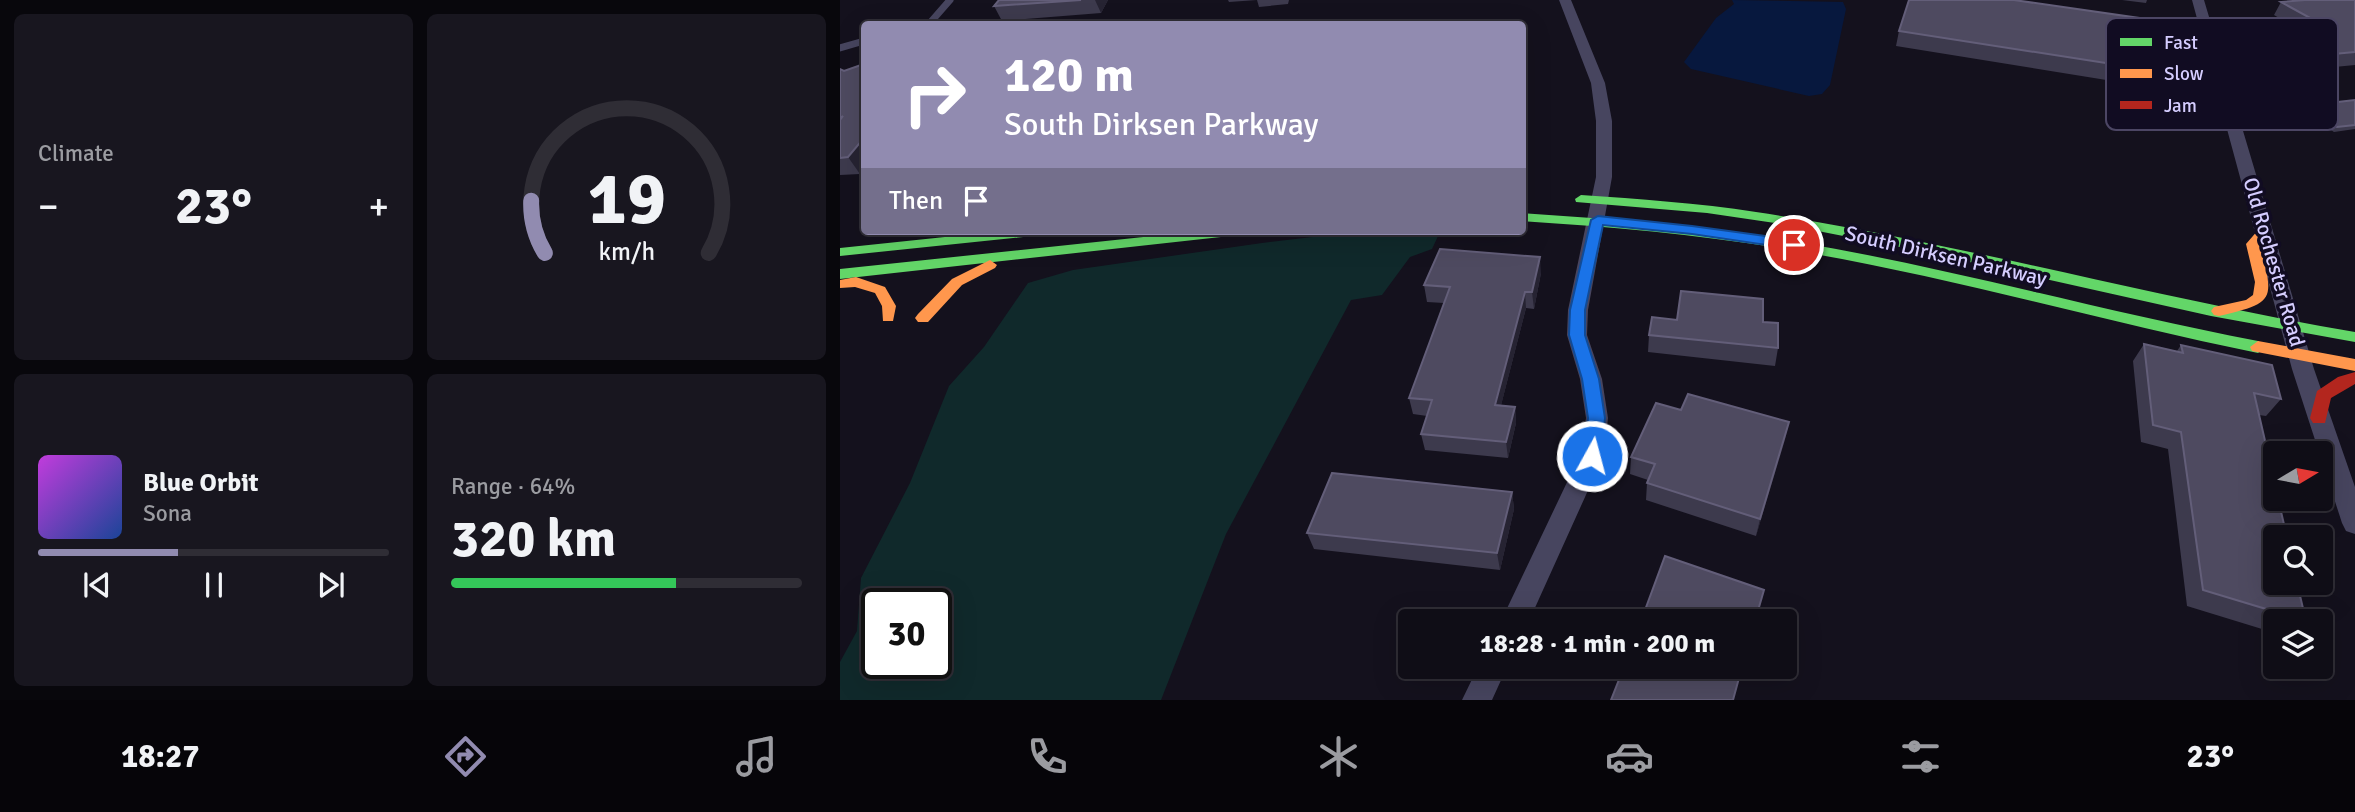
<!DOCTYPE html>
<html lang="en">
<head>
<meta charset="utf-8">
<style>
	body { margin:0; font-family:Signika,sans-serif; background:#18161f; color:#f1f3f6; height:100vh; display:flex; flex-direction:column; font-size:26px; white-space:nowrap }
	* { box-sizing:border-box; margin:0 }
	p { font-size:23px; color:#9b9ca1 }
	.icon { flex:none; width:38px; height:38px; fill:none; stroke:currentColor; stroke-width:2; stroke-linecap:round; stroke-linejoin:round }
	.map { position:relative; flex:1; overflow:hidden }
	.side { display:flex; flex-direction:column; gap:14px; padding:14px; background:#08070c; width:840px }
	.side>* { flex:none }
	.hud { position:absolute; left:21px; top:21px; width:665px; height:214px; border-radius:7px; box-shadow:0 7px 28px #0002,0 0 0 2px #2f2d35; background:#918bb0; color:#fff; overflow:hidden }
	.needle { width:46px; rotate:80deg }
	.controls { position:absolute; left:1423px; top:441px; display:grid; gap:14px }
	.controls a { display:grid; place-items:center; width:70px; height:70px; border-radius:7px; background:#0f0d16; box-shadow:0 7px 28px #0002,0 0 0 2px #2f2d35; font-size:35px }
	.speed { position:absolute; left:21px; top:588px; display:flex; gap:14px; font-size:35px; font-weight:700; text-align:center }
	.speed>* { display:grid; place-content:center; width:91px; height:91px; border-radius:50%; background:#0f0d16; box-shadow:0 7px 28px #0002,0 0 0 2px #2f2d35; line-height:1 }
	.speed .limit { border:4px solid #111; border-radius:10px; background:#fff; color:#111 }
	.pin { position:absolute; display:grid; place-items:center; width:60px; height:60px; color:#fff; margin:-30px; border:4px solid #fff; border-radius:50%; box-shadow:0 2px 7px #0007 }
	.me { position:absolute; width:77px; margin:-38px; rotate:7deg; stroke-linejoin:round; filter:drop-shadow(0 0 5px #0008) }
	.turn { display:flex; align-items:center; gap:24px; height:147px; padding:0 28px; font-size:32px }
	.turn .icon { width:91px; height:91px; stroke-width:2.5 }
	.turn b { display:block; font-size:49px; line-height:60px }
	.then { display:flex; align-items:center; height:66px; padding:0 28px; background:#0003; gap:14px; font-size:26px }
	.big { font-size:52px; font-weight:700; line-height:1.1 }
	.side .card { flex:1; display:flex; flex-direction:column; justify-content:center; gap:10px; min-width:0; padding:0 24px; border-radius:10px; background:#18161f }
	.side .dial { align-items:center; gap:0 }
	.dial svg { height:182px; overflow:visible; fill:none; stroke:#2f2d35; stroke-width:7; stroke-linecap:round; text-anchor:middle }
	.dial text { fill:#f1f3f6; stroke:none }
	.song { display:flex; align-items:center; gap:21px }
	.cover { width:84px; height:84px; border-radius:10px; background:linear-gradient(135deg,hsl(290 70% 55%),hsl(220 70% 35%)) }
	.played { height:7px; border-radius:4px; background:linear-gradient(90deg,#918bb0 40%,#2f2d35 40%) }
	.keys { display:flex; justify-content:space-around; direction:ltr }
	.heat { display:flex; justify-content:space-between; align-items:center; font-size:38px; direction:ltr }
	.charge { height:10px; border-radius:5px; background:linear-gradient(90deg,#34c759 64%,#2f2d35 0) }
	.side .tiles { flex:1; display:grid; gap:14px; grid-template-columns:repeat(2,1fr) }
	.trip { position:absolute; left:558px; top:609px; width:399px; height:70px; border-radius:7px; background:#0f0d16; box-shadow:0 7px 28px #0002,0 0 0 2px #2f2d35; font-weight:700; line-height:70px; text-align:center }
	.tab-bar { display:flex; height:112px; justify-content:space-around; align-items:center; background:#060509; color:#9b9ca1 }
	.tab-bar .icon { width:49px; height:49px }
	.tab-bar .selected { color:#918bb0 }
	.tab-bar b { font-size:32px; color:#f1f3f6 }
	main { display:flex; flex:1; min-height:0 }
	.map>svg:first-child { display:block }
	.green { fill:#10292b; fill-rule:evenodd }
	.water { fill:#07183e }
	.lines { fill:none; stroke-linecap:round; stroke-linejoin:round }
	.lane { stroke:#47455f; stroke-width:7 }
	.street { fill:#47455f; fill-rule:evenodd }
	.fast { fill:#63d668; fill-rule:evenodd }
	.slow { fill:#ff974d; fill-rule:evenodd }
	.jam { fill:#b3261e; fill-rule:evenodd }
	.wall { fill:#3d3a4d }
	.shaded-wall { fill:#262332 }
	.building { fill:#4e4a60; stroke:#635e79; stroke-width:2 }
	.route { fill:#1a73e8; stroke:#114b97; stroke-width:2 }
	.labels { text-anchor:middle; stroke-width:7; stroke-linejoin:round; paint-order:stroke }
	.street-label { font-size:21px; fill:#d5cdff; stroke:#110c22 }
	.key { fill:#110c22; stroke:#4c4664; stroke-width:2 }
	.key-label { font-size:19px; fill:#d5cdff }
</style>
</head>
<body>
<main>
<section class="side">
<div class="tiles">
<div class="card"><p>Climate</p>
<div class="heat"><a>−</a><b class="big">23°</b><a>+</a></div>
</div>
<div class="card dial"><svg viewBox="0 0 100 80">
<path d="M14 69A42 42 0 1 1 86 69"/>
<path d="M14 69A42 42 0 0 1 8 46" stroke="#918bb0"/>
<text x="50" y="56" font-size="32" font-weight="700">19</text>
<text x="50" y="72" font-size="11">km/h</text>
</svg></div>
<div class="card">
<div class="song"><i class="cover"></i><div><b>Blue Orbit</b><p>Sona</p></div></div>
<div class="played"></div>
<div class="keys"><svg class="icon" aria-label="previous" viewBox="0 0 24 24"><path d="M18 5L8 12l10 7zM5 5v14"/></svg><svg class="icon" aria-label="pause" viewBox="0 0 24 24"><path d="M8 5v14M16 5v14"/></svg><svg class="icon" aria-label="next" viewBox="0 0 24 24"><path d="M6 5l10 7-10 7zM19 5v14"/></svg></div>
</div>
<div class="card"><p>Range · 64%</p><b class="big">320 km</b><div class="charge"></div></div>
</div>
</section>
<div class="map">
<svg width="1515" height="700" viewBox="0 0 1515 700">
	<rect width="100%" height="100%" fill="#14111d"/>
	<path class="green" d="M 565,231 L 599,234 L 592,249 L 570,257 L 542,295 L 511,300 L 386,534 L 321,700 L 0,700 L 0,662 L 17,631 L 21,578 L 70,483 L 109,386 L 144,347 L 188,283 L 233,270 L 422,243 L 498,234 ZM 37,604 L 96,604 L 96,663 L 37,663 Z"/>
	<path class="water" d="M 892,0 L 1003,2 L 1006,9 L 990,85 L 982,94 L 969,96 L 851,69 L 844,62 L 876,18 L 894,4 Z"/>
	<g class="lines">
		<path class="lane" d="M 89,24 L 110,0
			M 0,48 L 24,41"/>
		<path class="street" d="M 719,0 L 731,0 L 765,83 L 772,121 L 772,177 L 748,310 L 747,335 L 762,379 L 768,418 L 764,455 L 689,621 L 661,621 L 740,455 L 746,418 L 740,379 L 727,335 L 728,310 L 756,177 L 756,121 L 751,83 Z
			M 1352,0 L 1364,0 L 1474,369 L 1515,487 L 1515,534 L 1506,531 L 1502,523 L 1452,369 Z
			M 638,667 L 667,667 L 652,700 L 622,700 Z"/>
		<path class="fast" d="M 741,195 C 799,199 858,203 916,212 C 1117,242 1314,298 1515,332 L 1515,342 L 1371,316 L 1085,252 L 942,224 L 867,213 L 736,202 L 735,199 Z
			M 682,213 C 774,219 866,227 957,242 C 1112,268 1264,312 1418,341 L 1426,347 L 1418,353 C 1264,322 1112,277 957,251 C 866,235 774,227 682,221 Z
			M 162,231 L 209,231 L 202,235 L 0,256 L 0,248 Z
			M 360,231 L 406,231 L 399,235 L 0,279 L 0,269 Z"/>
		<path class="slow" d="M 1424,228 L 1431,232 L 1420,245 C 1434,300 1436,303 1379,316 L 1374,315 L 1371,311 L 1374,307 L 1406,300 L 1413,295 L 1415,282 L 1406,244 L 1419,229 Z
			M 150,260 L 157,265 L 155,268 L 122,285 L 88,322 L 78,322 L 75,318 L 78,314 L 112,279 Z
			M 16,277 L 45,287 L 56,306 L 53,321 L 43,321 L 42,306 L 35,293 L 15,287 L 0,288 L 0,280 Z
			M 1418,341 L 1515,359 L 1515,371 L 1412,351 L 1410,347 Z"/>
		<path class="jam" d="M 1515,372 L 1515,384 L 1491,398 L 1485,423 L 1473,423 L 1470,418 L 1477,391 L 1498,377 Z"/>
	</g>
	<path class="wall" d="M 159,0 L 268,0 L 261,13 L 162,21 L 154,6 Z
		M 388,0 L 449,0 L 448,4 L 419,7 L 417,0 L 389,2 Z
		M 1282,0 L 1307,0 L 1306,3 Z
		M 1515,0 L 1515,65 L 1474,69 L 1440,49 L 1448,35 L 1465,33 L 1434,15 L 1441,2 Z
		M 1059,31 L 1330,73 L 1322,89 L 1056,46 Z
		M 24,64 L 24,168 L 20,174 L 0,175 L 0,69 L 4,71 Z
		M 1515,100 L 1515,129 L 1494,132 L 1460,110 L 1463,106 Z
		M 701,273 L 694,309 L 686,308 L 661,405 L 675,407 L 676,423 L 668,458 L 585,450 L 581,434 L 587,416 L 573,414 L 569,398 L 604,303 L 587,302 L 584,285 Z
		M 837,320 L 923,322 L 938,348 L 935,366 L 808,352 L 809,335 Z
		M 1304,344 L 1337,351 L 1341,345 L 1441,399 L 1426,416 L 1419,415 L 1465,621 L 1435,621 L 1435,633 L 1347,606 L 1328,449 L 1301,442 L 1293,361 Z
		M 841,410 L 949,422 L 916,536 L 806,500 L 807,483 L 808,480 L 790,474 L 791,457 Z
		M 672,492 L 674,509 L 660,570 L 474,549 L 467,533 Z"/>
	<path class="shaded-wall" d="M 255,0 L 268,0 L 261,13 Z
		M 24,138 L 24,168 L 20,174 L 8,157 Z
		M 700,257 L 701,273 L 694,309 L 692,292 Z
		M 685,292 L 686,308 L 657,421 L 655,405 Z
		M 675,407 L 676,423 L 668,458 L 666,442 Z
		M 949,422 L 945,440 L 916,536 L 920,519 Z
		M 672,492 L 674,509 L 660,570 L 657,553 Z"/>
	<path class="building" d="M 159,0 L 241,0 L 154,6 Z
		M 1069,0 L 1174,0 L 1320,21 L 1330,73 L 1059,31 Z
		M 1465,0 L 1515,0 L 1515,52 L 1483,55 L 1448,35 L 1494,31 L 1441,2 Z
		M 24,64 L 24,138 L 8,157 L 0,158 L 0,120 L 3,116 L 0,118 L 0,69 L 4,71 Z
		M 1515,100 L 1515,125 L 1497,127 L 1463,106 Z
		M 600,249 L 700,257 L 692,292 L 685,292 L 655,405 L 675,407 L 666,442 L 581,434 L 592,400 L 569,398 L 610,287 L 584,285 Z
		M 841,291 L 923,299 L 923,322 L 938,323 L 938,348 L 809,335 L 812,317 L 837,320 Z
		M 1304,344 L 1343,353 L 1341,345 L 1432,365 L 1441,399 L 1414,393 L 1435,484 L 1435,499 L 1438,499 L 1447,537 L 1435,537 L 1435,583 L 1457,583 L 1466,621 L 1363,590 L 1341,432 L 1313,425 Z
		M 848,394 L 949,422 L 920,519 L 807,483 L 815,464 L 791,457 L 816,403 L 841,410 Z
		M 492,473 L 672,492 L 657,553 L 467,533 Z
		M 825,556 L 924,590 L 915,621 L 801,621 Z
		M 784,667 L 902,667 L 893,700 L 771,700 Z"/>
	<path class="route" d="M 758,216 L 852,226 L 954,240 L 961,245 L 954,249 L 852,234 L 763,225 L 745,310 L 745,335 L 759,379 L 765,418 L 761,456 L 759,461 L 746,461 L 743,456 L 748,418 L 742,379 L 729,335 L 730,310 L 751,220 Z"/>
	<g class="labels">
		<g class="street-label">
			<text transform="translate(1106 256) rotate(13)" y="7">South Dirksen Parkway</text>
			<text transform="translate(1434 262) rotate(74)" y="7">Old Rochester Road</text>
		</g>
	</g>
	<rect x="1266" y="18" width="232" height="112" rx="10" class="key"/>
	<rect x="1280" y="38" width="32" height="8" fill="#63d668"/>
	<rect x="1280" y="69" width="32" height="9" fill="#ff974d"/>
	<rect x="1280" y="101" width="32" height="8" fill="#b3261e"/>
	<g class="key-label">
		<text x="1324" y="49">Fast</text>
		<text x="1324" y="80">Slow</text>
		<text x="1324" y="112">Jam</text>
	</g>
</svg>
<div class="controls">
<a><svg class="needle" viewBox="-14 -14 28 28"><path d="M0-13l5 13h-10z" fill="#e53935"/><path d="M0 13l5-13h-10z" fill="#9b9ca1"/></svg></a>
<a><svg class="icon" aria-label="search" viewBox="0 0 24 24"><circle cx="10" cy="10" r="6"/><path d="M15 15l6 6"/></svg></a>
<a><svg class="icon" aria-label="layers" viewBox="0 0 24 24"><path d="M12 4l9 5-9 5-9-5zM3 14l9 5 9-5"/></svg></a>
</div>
<div class="speed"><div class="limit">30</div></div>
<div class="pin" style="left:954px;top:245px;background:#d93025"><svg class="icon" aria-label="arrive" viewBox="0 0 24 24"><path d="M6 21V4h12l-3 4 3 4H6"/></svg></div>
<svg class="me" style="left:752px;top:456px" viewBox="-20 -20 40 40"><circle r="17" fill="#1a73e8" stroke="#fff" stroke-width="3"/><path d="M0-11L8 9 0 5-8 9z" fill="#fff"/></svg>
<div class="trip">18:28 · 1 min · 200 m</div>
<div class="hud">
<div class="turn"><svg class="icon" aria-label="right" viewBox="0 0 24 24"><path d="M7 20v-9h11M14 6l5 5-5 5"/></svg><div><b>120 m</b>South Dirksen Parkway</div></div>
<div class="then">Then<svg class="icon" aria-label="arrive" viewBox="0 0 24 24"><path d="M6 21V4h12l-3 4 3 4H6"/></svg></div>
</div>
</div>
</main>
<nav class="tab-bar">
<b>18:27</b>
<svg class="icon selected" aria-label="directions" viewBox="0 0 24 24"><path d="M12 3l9 9-9 9-9-9zM9 14v-3h6M13 9l2 2-2 2"/></svg>
<svg class="icon" aria-label="music" viewBox="0 0 24 24"><path d="M9 18V5l10-2v13"/><circle cx="6" cy="18" r="3"/><circle cx="16" cy="16" r="3"/></svg>
<svg class="icon" aria-label="phone" viewBox="0 0 24 24"><path d="M5 4h4l2 5-3 2q2 4 5 5l2-3 5 2v4C11 20 4 13 5 4z"/></svg>
<svg class="icon" aria-label="climate" viewBox="0 0 24 24"><path d="M12 3v18M4 7l16 10M4 17L20 7"/></svg>
<svg class="icon" aria-label="car" viewBox="0 0 24 24"><path d="M5 17H2v-5l4-1 3-4h7l3 4 3 1v5h-3M9 17h6M6 11h13"/><circle cx="7" cy="17" r="2"/><circle cx="17" cy="17" r="2"/></svg>
<svg class="icon" aria-label="filters" viewBox="0 0 24 24"><path d="M4 7h16M4 17h16"/><circle cx="9" cy="7" r="2"/><circle cx="15" cy="17" r="2"/></svg>
<b>23°</b>
</nav>
</body>
</html>
